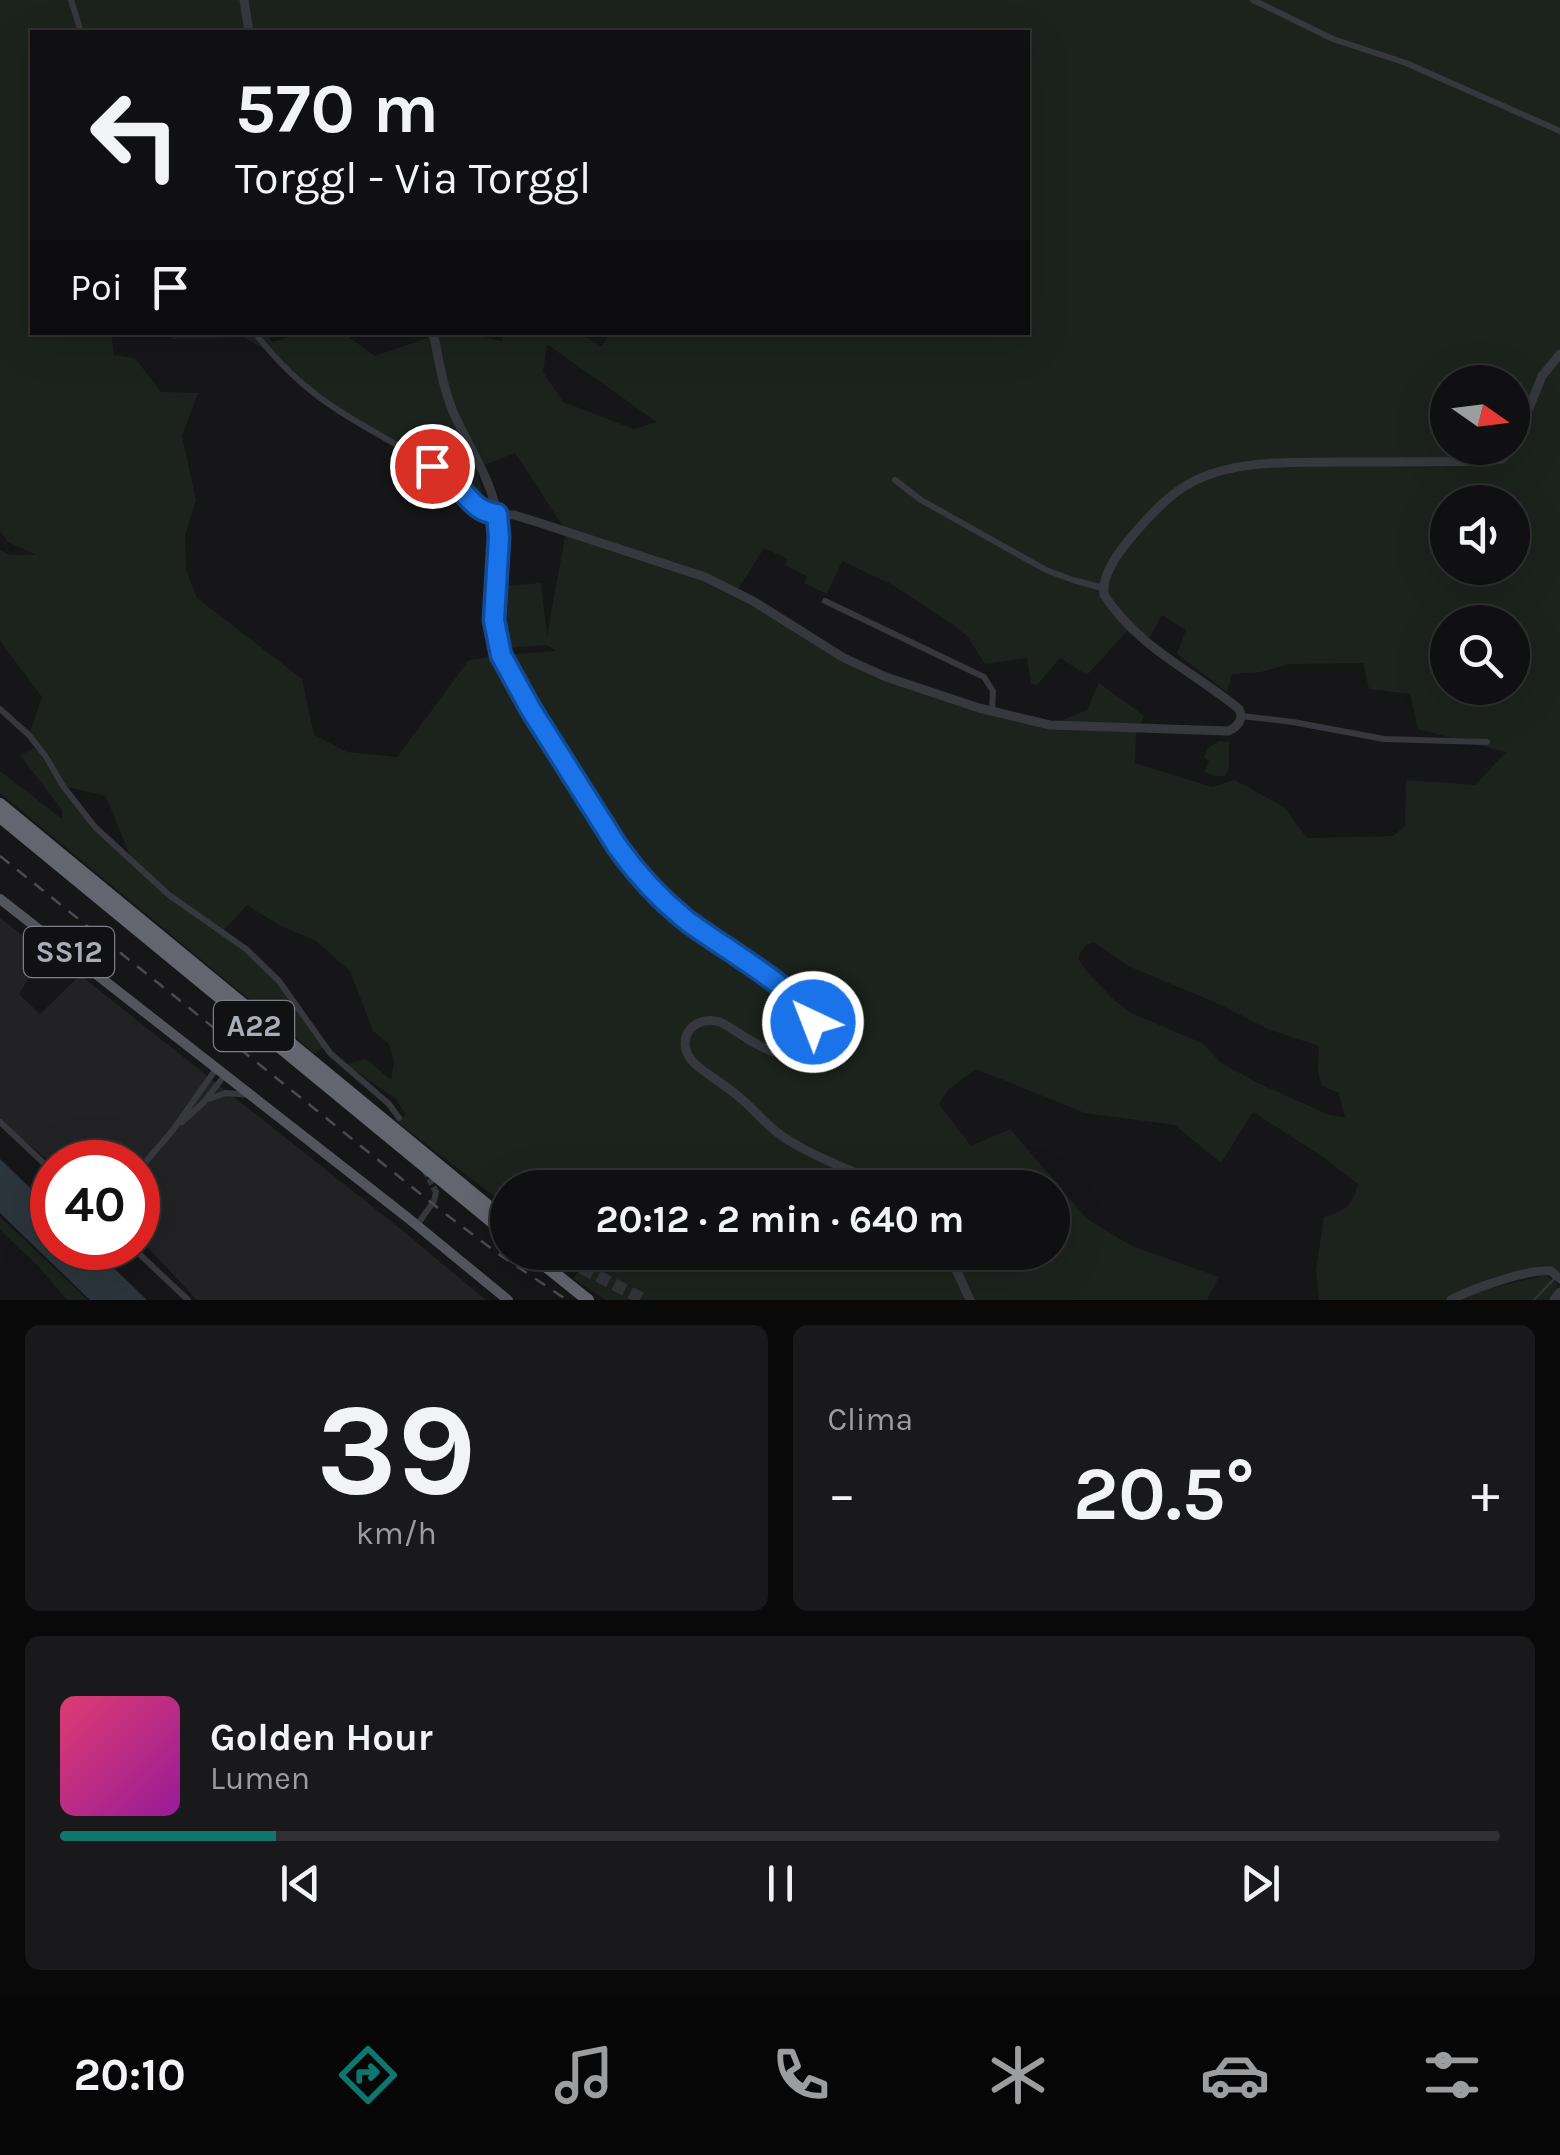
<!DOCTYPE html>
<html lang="it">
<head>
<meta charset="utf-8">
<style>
	body { margin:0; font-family:Karla,sans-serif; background:#19191b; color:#f1f3f6; height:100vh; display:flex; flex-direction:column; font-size:38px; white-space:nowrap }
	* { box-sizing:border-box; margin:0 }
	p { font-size:32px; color:#9c9d9f }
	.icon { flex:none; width:55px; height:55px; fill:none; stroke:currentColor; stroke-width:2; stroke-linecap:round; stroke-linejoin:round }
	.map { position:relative; height:1300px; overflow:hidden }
	.panel { display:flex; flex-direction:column; gap:25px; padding:25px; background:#09090a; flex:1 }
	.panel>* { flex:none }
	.top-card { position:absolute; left:30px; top:30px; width:1000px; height:305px; border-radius:0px; box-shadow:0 10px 40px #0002,0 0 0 2px #303032; background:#101012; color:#f1f3f6; overflow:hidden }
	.needle { width:65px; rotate:104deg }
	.controls { position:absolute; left:1430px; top:365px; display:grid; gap:20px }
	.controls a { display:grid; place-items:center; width:100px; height:100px; border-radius:50%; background:#101012; box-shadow:0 10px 40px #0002,0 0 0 2px #303032; font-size:50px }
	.speed { position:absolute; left:30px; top:1140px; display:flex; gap:20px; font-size:50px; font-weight:700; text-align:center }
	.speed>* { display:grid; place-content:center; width:130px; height:130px; border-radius:50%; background:#101012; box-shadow:0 10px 40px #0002,0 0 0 2px #303032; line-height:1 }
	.speed .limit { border:15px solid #d22; background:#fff; color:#111 }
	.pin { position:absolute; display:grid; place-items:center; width:85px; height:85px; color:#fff; margin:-42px; border:5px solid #fff; border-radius:50%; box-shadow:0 2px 10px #0007 }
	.me { position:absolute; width:110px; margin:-55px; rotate:317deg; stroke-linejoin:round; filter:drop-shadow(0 0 8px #0008) }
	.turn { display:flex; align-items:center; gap:35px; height:210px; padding:0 40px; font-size:45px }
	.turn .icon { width:130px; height:130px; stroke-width:2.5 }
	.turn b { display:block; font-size:70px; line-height:85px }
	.then { display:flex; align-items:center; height:95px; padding:0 40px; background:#0003; gap:20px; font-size:38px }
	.big { font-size:75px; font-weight:700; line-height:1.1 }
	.panel .card { flex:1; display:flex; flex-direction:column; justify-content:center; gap:15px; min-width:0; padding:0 35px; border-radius:15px; background:#19191b }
	.panel .dial { align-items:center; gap:0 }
	.dial b { font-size:130px; line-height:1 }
	.song { display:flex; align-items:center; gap:30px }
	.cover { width:120px; height:120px; border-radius:15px; background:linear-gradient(135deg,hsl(340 70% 55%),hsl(300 70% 35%)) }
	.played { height:10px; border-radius:5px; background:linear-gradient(90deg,#0f766e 15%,#303032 15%) }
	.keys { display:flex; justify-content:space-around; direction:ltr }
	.heat { display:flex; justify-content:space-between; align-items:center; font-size:55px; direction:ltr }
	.panel .tiles { flex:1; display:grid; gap:25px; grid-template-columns:1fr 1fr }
	.card:last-child { grid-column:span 2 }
	.trip { position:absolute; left:490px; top:1170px; width:580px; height:100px; border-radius:50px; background:#101012; box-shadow:0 10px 40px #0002,0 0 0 2px #303032; font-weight:700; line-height:100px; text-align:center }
	.tab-bar { display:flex; height:160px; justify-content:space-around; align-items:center; background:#060607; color:#9c9d9f }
	.tab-bar .icon { width:70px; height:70px }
	.tab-bar .active { color:#0f766e }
	.tab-bar b { font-size:45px; color:#f1f3f6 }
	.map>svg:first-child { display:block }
	.built { fill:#222225 }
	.green { fill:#1c231d; fill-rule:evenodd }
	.water { fill:#2c353c }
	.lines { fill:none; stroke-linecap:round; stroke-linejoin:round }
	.stream { stroke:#2c353c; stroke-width:2.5 }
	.minor-tunnel { stroke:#333438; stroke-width:6; stroke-dasharray:6 3; stroke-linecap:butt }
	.motorway-tunnel { stroke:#333438; stroke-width:12; stroke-dasharray:12 6; stroke-linecap:butt }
	.minor { stroke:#37383d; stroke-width:6 }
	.tertiary { stroke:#37383d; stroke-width:9 }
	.primary { stroke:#53555c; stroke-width:10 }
	.motorway { stroke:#63666e; stroke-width:12 }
	.rail { stroke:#4a4c52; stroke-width:2.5; stroke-dasharray:12 10; stroke-linecap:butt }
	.route-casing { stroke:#114b97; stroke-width:25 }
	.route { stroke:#1a73e8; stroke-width:18 }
	.labels { text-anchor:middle; stroke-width:10; stroke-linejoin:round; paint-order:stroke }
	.shield { fill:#111113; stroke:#7b7e86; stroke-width:2.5 }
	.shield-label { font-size:30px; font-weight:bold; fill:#a8adb8 }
</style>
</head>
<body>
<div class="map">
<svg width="1560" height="1300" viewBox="0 0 1560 1300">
	<rect width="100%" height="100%" fill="#161618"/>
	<path class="built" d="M 0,918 L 27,939 L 29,949 L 40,959 L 19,994 L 40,1014 L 80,975 L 402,1230 L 486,1300 L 197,1300 L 138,1237 L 138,1162 L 52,1163 L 0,1122 Z"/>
	<path class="green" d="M 0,0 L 1560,0 L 1560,1272 L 1543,1265 L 1491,1278 L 1483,1290 L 1546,1275 L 1557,1284 L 1556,1290 L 1550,1300 L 1319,1300 L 1316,1270 L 1324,1217 C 1345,1212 1353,1204 1358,1184 L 1323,1157 L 1253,1112 L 1221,1163 L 1175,1125 L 1085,1113 L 976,1069 L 948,1090 L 939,1104 L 971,1146 L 1010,1129 L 1087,1219 L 1132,1246 L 1219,1277 L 1207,1300 L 606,1300 L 573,1279 L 590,1256 L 585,1253 L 1052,1252 L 1052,1188 L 508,1188 L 507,1206 L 396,1121 L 406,1115 L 396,1099 L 346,1064 L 366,1059 L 391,1080 L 394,1061 L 389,1044 L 373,1031 L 350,971 L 316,941 L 279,925 L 247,905 L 223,931 L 279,981 L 324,1046 L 315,1054 L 0,793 L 0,771 L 62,819 L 62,810 L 20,755 L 35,748 L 57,778 L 29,735 L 42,697 L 0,641 L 0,550 L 10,555 L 36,555 L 8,542 L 0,531 ZM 32,32 L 1028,32 L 1028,332 L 612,332 L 601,346 L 578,333 L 505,333 L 502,341 L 466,333 L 426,332 L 427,338 L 375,356 L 343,333 L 304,333 L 272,342 L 265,333 L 172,333 L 173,339 L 244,337 L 272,354 L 304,386 L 451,481 L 471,503 L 482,491 L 476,468 L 515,453 L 566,531 L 547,636 L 541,583 L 505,586 L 507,636 L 510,648 L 546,645 L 557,651 L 501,655 L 469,660 L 397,757 L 347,752 L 314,735 L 302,679 L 197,598 L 186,570 L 185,535 L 196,500 L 182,436 L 198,393 L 161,392 L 135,358 L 114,355 L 111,332 L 32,332 ZM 547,345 L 548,345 L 657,422 L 634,429 L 563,402 L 543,372 ZM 1448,382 L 1512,382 L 1512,448 L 1448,448 ZM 1448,502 L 1512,502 L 1512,568 L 1448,568 ZM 764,548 L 788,559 L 785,565 L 807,576 L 804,583 L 827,594 L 842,561 L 889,583 L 952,624 L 967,636 L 985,664 L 1027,658 L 1031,684 L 1037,685 L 1060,658 L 1087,675 L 1128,630 L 1145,645 L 1162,615 L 1186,630 L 1177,654 L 1227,692 L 1232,674 L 1261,672 L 1289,664 L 1363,663 L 1369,689 L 1410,694 L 1418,729 L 1506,752 L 1475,785 L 1406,780 L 1405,826 L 1393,836 L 1307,838 L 1284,807 L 1235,780 L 1212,787 L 1135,763 L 1136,734 L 1144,716 L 1099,683 L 1087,710 L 1050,725 L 886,677 L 828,649 L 736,592 ZM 1448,622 L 1512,622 L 1512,688 L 1448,688 ZM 64,786 L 106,796 L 132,861 L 95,827 ZM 1094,942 L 1128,966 L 1219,1004 L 1268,1029 L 1319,1046 L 1318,1071 L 1321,1085 L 1339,1093 L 1345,1117 L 1329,1115 L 1260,1084 L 1221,1063 L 1202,1043 L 1131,1013 L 1114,1000 L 1088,973 L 1079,960 L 1079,955 L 1086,945 Z
		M 1219,741 L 1229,742 L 1229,770 L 1225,776 L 1215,776 L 1205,772 L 1209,761 L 1204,758 L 1208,748 Z
		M 0,1217 L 88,1300 L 67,1300 L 39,1267 L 0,1230 Z"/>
	<path class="water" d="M 0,1159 L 52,1209 L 52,1248 L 93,1248 L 147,1300 L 90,1300 L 0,1213 Z"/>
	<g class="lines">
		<path class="stream" d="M 1534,1300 L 1555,1278"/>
		<path class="minor-tunnel" d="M 425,1171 L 436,1192"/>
		<path class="motorway-tunnel" d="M 566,1260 L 645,1300"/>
		<path class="minor" d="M 71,0 L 81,32
			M 1253,0 L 1333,39 L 1406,63 L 1560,131
			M 254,332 C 269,351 285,369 303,384 C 346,422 403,443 448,479 C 465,492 474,512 497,514
			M 895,480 L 921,500 L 1046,570 L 1073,580 L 1103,588
			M 825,601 L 984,677 L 993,691 L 992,711
			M 0,709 L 29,735 L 46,757 L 63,786 L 95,827 L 169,895 L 246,949 L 279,981 L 330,1053 L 389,1104 L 399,1118
			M 1241,716 L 1293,722 L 1384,739 L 1487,742
			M 209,1099 L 226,1093 L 250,1095
			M 0,1122 L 52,1171
			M 182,1122 L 203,1103 L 225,1075
			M 138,1171 L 173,1130 L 216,1069
			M 417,1225 L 434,1201 L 436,1192
			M 133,1248 L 188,1300"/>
		<path class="tertiary" d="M 244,0 L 249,32
			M 433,332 C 439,360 443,389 454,414 C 469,447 490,478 497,513 C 505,549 492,585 494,621 C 495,642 503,660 512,679 C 535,716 558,753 581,789 C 612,838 643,888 691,924 C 715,942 801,993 811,1015 C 814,1022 814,1030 811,1037 C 791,1079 744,1033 720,1022 C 692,1014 673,1041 694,1063 C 707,1075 724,1084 738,1096 C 752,1107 763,1122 778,1133 C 805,1154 858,1173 891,1188
			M 497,514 L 514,515 L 540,523 L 705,577 L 753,601 L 844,658 L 886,677 L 979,708 L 1050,725 L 1228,731 C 1238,727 1244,719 1239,709 C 1189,668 1142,651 1104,595 C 1101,574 1120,550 1133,535 C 1151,514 1171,492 1196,480 C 1241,459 1291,463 1339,462 C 1388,462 1436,462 1485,461 L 1502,459 L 1513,447 L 1542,376 L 1560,354
			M 948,1252 L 970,1300
			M 1451,1300 C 1471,1289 1530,1268 1551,1271 L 1560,1279
			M 1554,1300 L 1560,1292"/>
		<path class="primary" d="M 0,899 L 408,1218 L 508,1300"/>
		<path class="motorway" d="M 0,804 L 508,1222
			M 0,817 L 508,1235
			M 528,1252 L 588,1300
			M 554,1252 L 566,1260"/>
		<path class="rail" d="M 0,856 L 443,1212 L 500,1255 L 567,1300"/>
	</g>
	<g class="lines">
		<defs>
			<path id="route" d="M 432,466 C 440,473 450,479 458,487 C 471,500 477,512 497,514 L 499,537 L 494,620 L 501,655 L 530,708 L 617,846 C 636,873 660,899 686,920 C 715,943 802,991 813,1022"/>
		</defs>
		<use href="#route" class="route-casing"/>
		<use href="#route" class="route"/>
	</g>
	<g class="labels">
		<g class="shield">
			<rect x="24" y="927" width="90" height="50" rx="8"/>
			<rect x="214" y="1001" width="80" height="50" rx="8"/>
		</g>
		<g class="shield-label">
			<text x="69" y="962">SS12</text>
			<text x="254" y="1036">A22</text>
		</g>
	</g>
</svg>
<div class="controls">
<a><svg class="needle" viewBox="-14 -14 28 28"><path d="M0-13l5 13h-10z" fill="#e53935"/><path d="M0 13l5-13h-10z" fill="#9c9d9f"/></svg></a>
<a><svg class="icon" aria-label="sound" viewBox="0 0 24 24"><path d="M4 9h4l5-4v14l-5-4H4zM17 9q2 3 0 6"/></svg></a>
<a><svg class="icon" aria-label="search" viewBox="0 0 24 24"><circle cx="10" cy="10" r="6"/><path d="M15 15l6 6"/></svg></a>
</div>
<div class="speed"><div class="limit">40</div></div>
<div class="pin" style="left:432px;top:466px;background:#d93025"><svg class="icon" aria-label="arrive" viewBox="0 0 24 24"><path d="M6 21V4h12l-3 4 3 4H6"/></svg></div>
<svg class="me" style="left:813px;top:1022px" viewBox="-20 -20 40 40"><circle r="17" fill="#1a73e8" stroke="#fff" stroke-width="3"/><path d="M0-11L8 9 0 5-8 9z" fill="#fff"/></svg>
<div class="trip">20:12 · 2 min · 640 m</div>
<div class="top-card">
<div class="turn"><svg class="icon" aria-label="left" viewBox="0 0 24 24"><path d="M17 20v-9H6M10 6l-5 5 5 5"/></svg><div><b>570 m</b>Torggl - Via Torggl</div></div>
<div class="then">Poi<svg class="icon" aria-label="arrive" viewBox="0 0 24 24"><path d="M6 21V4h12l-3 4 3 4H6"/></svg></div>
</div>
</div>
<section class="panel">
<div class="tiles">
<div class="card dial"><b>39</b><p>km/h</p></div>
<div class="card"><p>Clima</p>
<div class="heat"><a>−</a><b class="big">20.5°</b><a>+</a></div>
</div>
<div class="card">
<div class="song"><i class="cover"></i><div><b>Golden Hour</b><p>Lumen</p></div></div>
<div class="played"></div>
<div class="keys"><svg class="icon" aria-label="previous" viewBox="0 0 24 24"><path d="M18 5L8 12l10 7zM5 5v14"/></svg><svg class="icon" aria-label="pause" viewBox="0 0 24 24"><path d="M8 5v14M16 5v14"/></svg><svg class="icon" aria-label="next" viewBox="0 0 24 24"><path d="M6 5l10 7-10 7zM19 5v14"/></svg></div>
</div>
</div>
</section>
<nav class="tab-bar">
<b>20:10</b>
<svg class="icon active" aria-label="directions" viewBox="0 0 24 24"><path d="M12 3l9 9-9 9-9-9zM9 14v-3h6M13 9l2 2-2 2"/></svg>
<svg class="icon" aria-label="music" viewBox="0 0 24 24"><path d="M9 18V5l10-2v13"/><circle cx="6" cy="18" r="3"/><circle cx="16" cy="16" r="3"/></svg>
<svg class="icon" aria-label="phone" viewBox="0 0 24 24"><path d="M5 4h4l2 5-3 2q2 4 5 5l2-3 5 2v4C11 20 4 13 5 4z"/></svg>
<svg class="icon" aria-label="climate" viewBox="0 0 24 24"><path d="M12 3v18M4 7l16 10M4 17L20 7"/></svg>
<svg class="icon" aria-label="car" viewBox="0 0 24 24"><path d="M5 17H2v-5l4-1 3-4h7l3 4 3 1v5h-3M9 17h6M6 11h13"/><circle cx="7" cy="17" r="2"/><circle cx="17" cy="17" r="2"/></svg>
<svg class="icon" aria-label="filters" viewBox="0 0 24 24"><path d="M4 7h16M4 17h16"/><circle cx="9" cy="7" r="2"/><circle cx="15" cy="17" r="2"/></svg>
</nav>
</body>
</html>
